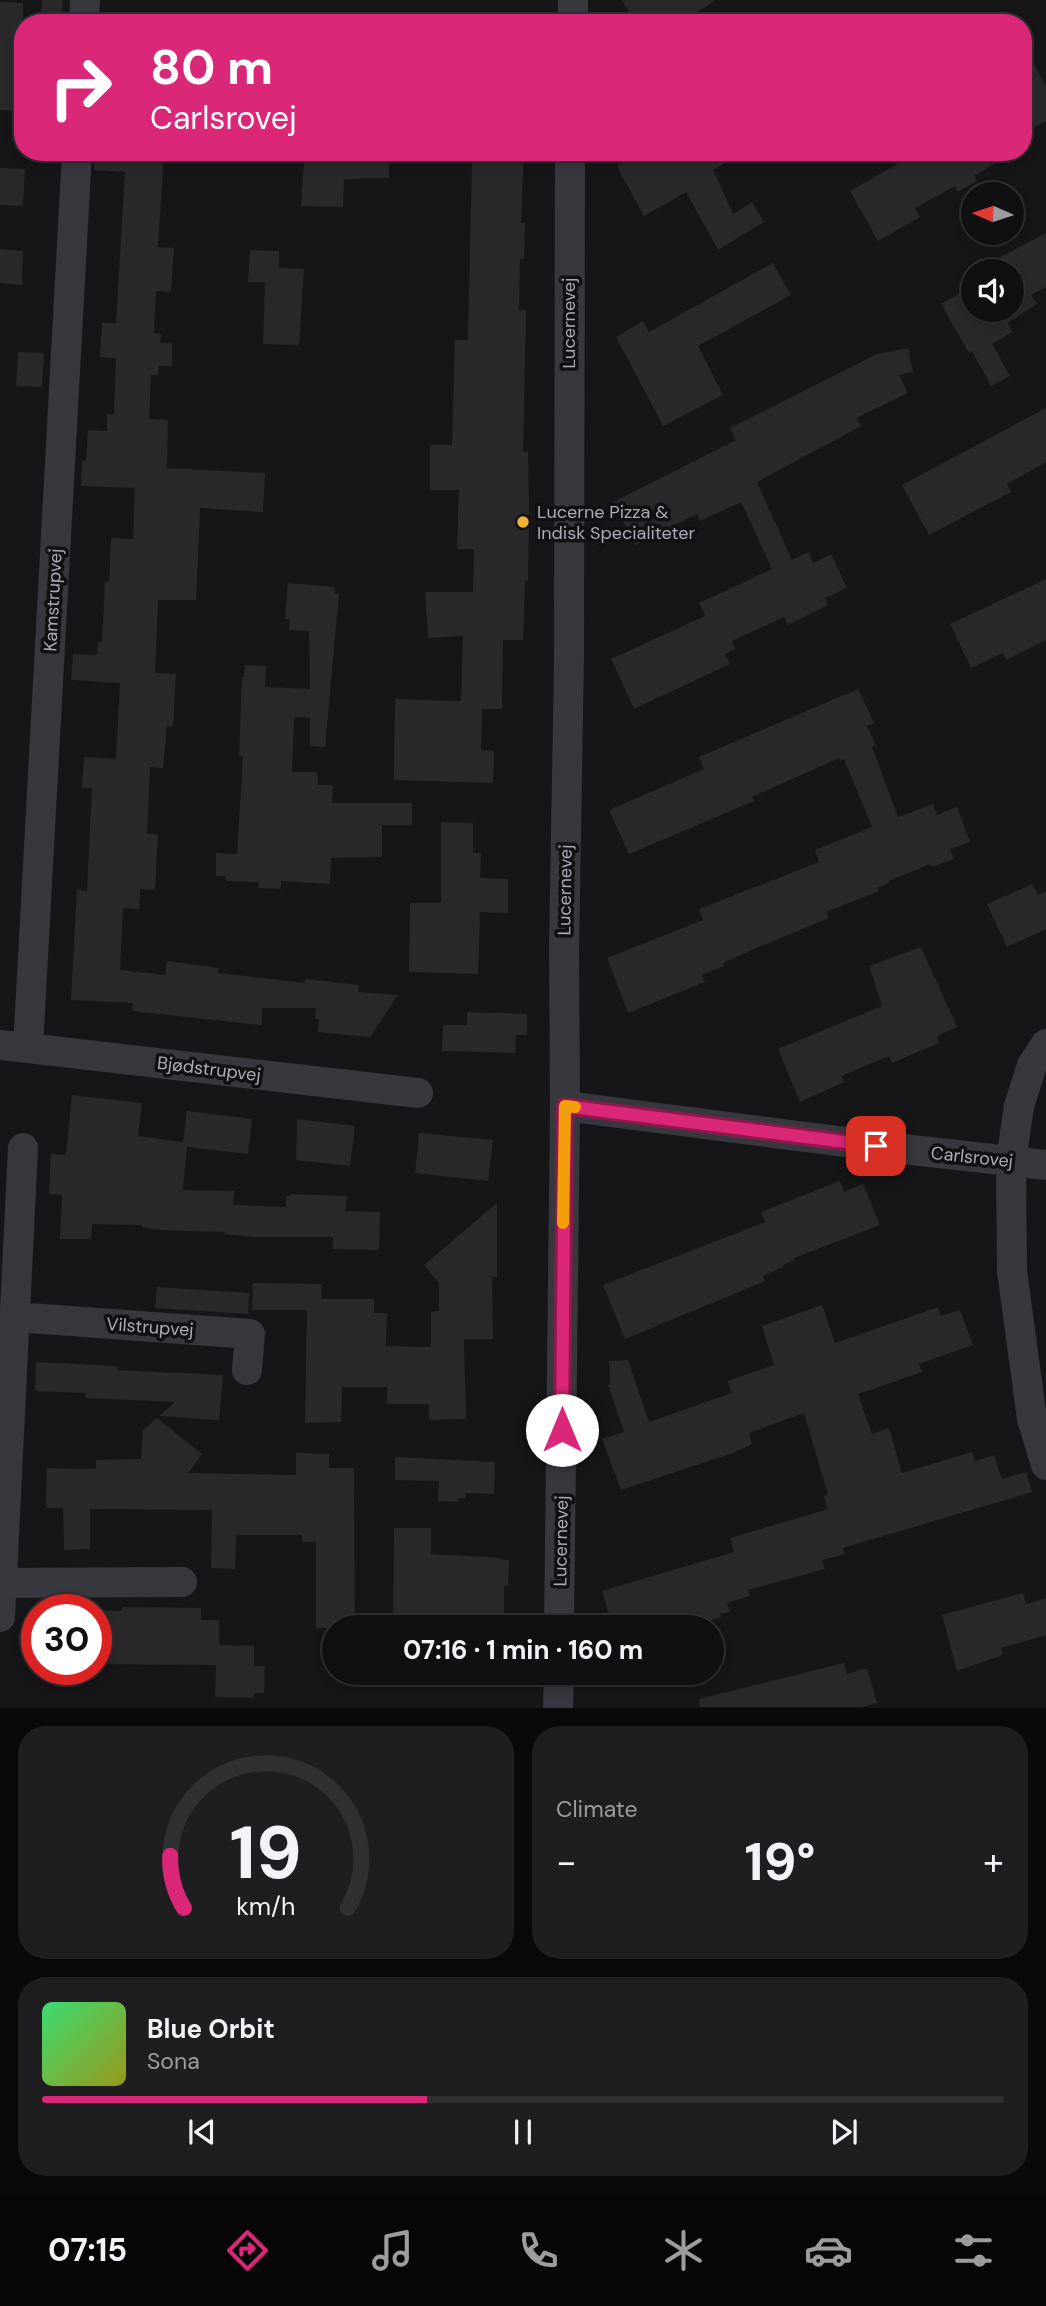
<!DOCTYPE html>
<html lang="en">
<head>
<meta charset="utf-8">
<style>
	body { margin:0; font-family:"DM Sans",sans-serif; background:#1e1e20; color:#f1f3f6; height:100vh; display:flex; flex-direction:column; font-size:26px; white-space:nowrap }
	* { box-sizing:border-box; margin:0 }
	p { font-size:23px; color:#9c9d9f }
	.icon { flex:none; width:38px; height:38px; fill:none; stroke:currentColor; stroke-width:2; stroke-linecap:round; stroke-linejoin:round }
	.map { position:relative; height:1708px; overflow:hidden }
	.panel { display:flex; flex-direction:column; gap:18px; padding:18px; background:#09090a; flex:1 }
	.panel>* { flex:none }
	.hud { position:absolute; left:14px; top:14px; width:1018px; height:147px; border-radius:28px; box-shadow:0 4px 10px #0003,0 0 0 2px #303032; background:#db2777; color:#fff; overflow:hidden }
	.needle { width:46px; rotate:273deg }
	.fabs { position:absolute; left:961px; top:182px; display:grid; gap:14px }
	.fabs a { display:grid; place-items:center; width:63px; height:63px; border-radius:50%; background:#101012; box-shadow:0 4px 10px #0003,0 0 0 2px #303032; font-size:35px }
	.speed { position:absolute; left:21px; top:1594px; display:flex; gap:14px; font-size:35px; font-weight:700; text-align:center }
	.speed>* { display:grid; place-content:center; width:91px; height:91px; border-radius:50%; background:#101012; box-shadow:0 4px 10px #0003,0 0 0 2px #303032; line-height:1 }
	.speed .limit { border:10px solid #d22; background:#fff; color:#111 }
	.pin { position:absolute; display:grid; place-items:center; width:60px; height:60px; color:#fff; margin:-30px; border-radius:14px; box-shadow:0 4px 10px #0006 }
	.me { position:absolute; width:77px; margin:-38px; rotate:0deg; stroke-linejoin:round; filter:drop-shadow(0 0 5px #0008) }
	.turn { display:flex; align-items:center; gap:24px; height:147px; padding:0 21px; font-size:32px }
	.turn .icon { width:91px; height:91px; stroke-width:2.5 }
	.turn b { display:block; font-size:49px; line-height:60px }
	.big { font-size:52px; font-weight:700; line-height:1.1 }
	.panel .card { flex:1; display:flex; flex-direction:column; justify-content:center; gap:10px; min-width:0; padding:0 24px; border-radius:28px; background:#1e1e20 }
	.panel .dial { align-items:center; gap:0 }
	.dial svg { height:182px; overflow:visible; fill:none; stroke:#303032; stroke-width:7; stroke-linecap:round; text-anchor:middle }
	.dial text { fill:#f1f3f6; stroke:none }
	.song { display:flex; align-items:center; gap:21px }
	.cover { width:84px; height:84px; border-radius:10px; background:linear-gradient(135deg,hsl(140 70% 55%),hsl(60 70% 35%)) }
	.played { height:7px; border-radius:4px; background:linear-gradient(90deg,#db2777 40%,#303032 40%) }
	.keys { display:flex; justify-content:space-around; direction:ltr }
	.heat { display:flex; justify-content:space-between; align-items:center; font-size:38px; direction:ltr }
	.panel .tiles { flex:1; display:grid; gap:18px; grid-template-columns:1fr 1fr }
	.card:last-child { grid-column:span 2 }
	.trip { position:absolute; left:322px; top:1615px; width:402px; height:70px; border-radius:35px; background:#101012; box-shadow:0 4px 10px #0003,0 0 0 2px #303032; font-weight:700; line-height:70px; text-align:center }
	.menu { display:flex; height:112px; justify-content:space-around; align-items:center; background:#060607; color:#9c9d9f }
	.menu .icon { width:49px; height:49px }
	.menu .current { color:#db2777 }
	.menu b { font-size:32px; color:#f1f3f6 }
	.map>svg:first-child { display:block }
	.building { fill:#29292c }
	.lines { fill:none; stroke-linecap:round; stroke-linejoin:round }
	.street { stroke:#37383d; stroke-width:30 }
	.route-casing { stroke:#8e194d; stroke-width:18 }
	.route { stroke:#db2777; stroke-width:12 }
	.slow { stroke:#f59e0b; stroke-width:12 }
	.poi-dot { fill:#f2b134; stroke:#111113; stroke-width:2.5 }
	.labels { text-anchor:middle; stroke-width:7; stroke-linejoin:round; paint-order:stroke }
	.street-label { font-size:18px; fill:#a8adb8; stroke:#111113 }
	.poi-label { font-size:18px; fill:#a8adb8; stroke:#111113; text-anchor:start }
</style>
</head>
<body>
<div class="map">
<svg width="1046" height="1708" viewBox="0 0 1046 1708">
	<rect width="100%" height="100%" fill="#161618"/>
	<path class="building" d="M 42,0 L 63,0 L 61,23 L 40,22 Z
		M 622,0 L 716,0 L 680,23 L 636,23 Z
		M 0,2 L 23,3 L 23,111 L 0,110 Z
		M 1024,46 L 1046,86 L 1046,121 L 1024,133 Z
		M 94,152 L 164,152 L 158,247 L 174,248 L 171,292 L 156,291 L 154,333 L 161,334 L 160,343 L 172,343 L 172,366 L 159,366 L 158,375 L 151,375 L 149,419 L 168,420 L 167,468 L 265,473 L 263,512 L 200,508 L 196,600 L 158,600 L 155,673 L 176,674 L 173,727 L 167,726 L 163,768 L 150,767 L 147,834 L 158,834 L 155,890 L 140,889 L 139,909 L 123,908 L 120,970 L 165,975 L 167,961 L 219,968 L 218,973 L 305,983 L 305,979 L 359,985 L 358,992 L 398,995 L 370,1037 L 318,1032 L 319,1019 L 315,1019 L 316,1008 L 263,1008 L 261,1025 L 132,1011 L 133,1003 L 71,1000 L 77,890 L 87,891 L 92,788 L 82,788 L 84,757 L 116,759 L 120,683 L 71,680 L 73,654 L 97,655 L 98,642 L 102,642 L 105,582 L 109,582 L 111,538 L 133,539 L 135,488 L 81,486 L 82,461 L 86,461 L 88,430 L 107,431 L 107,414 L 114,414 L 116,358 L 100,357 L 102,323 L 116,323 L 125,172 L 94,170 Z
		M 488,152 L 524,152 L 521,223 L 525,223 L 524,259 L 520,259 L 519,310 L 526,310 L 523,452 L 528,452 L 529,503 L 528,581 L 525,581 L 523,640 L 503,640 L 502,709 L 482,709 L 481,750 L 494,751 L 493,783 L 394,780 L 395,699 L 461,701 L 463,636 L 428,638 L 425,592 L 473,592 L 474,549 L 457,549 L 459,490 L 430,490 L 430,445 L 452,445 L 455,340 L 468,340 L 472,160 L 488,160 Z
		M 643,152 L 745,152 L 713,170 L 733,214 L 752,202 L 764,222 L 718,250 L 686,192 L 644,216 L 617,166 Z
		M 918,152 L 1013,152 L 974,176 L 977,181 L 958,192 L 955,186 L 915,208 L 920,217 L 878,241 L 850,191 Z
		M 364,154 L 389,154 L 389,178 L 344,179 L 343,207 L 301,206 L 304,161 L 364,158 Z
		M 0,168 L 25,169 L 23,206 L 0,205 Z
		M 1046,233 L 1046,287 L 1031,295 L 1037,304 L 1008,323 L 1012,332 L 992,344 L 1010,376 L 991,386 L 972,351 L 969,353 L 941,304 L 970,288 L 963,278 L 973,272 L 973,310 L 1012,310 L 1012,271 L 974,271 Z
		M 0,249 L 23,251 L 22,285 L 0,283 Z
		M 250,250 L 279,251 L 279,268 L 304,269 L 299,345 L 263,344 L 265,282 L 248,282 Z
		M 773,263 L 791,295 L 698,346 L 723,395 L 663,426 L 616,337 L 643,321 L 649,332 Z
		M 908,348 L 913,372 L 899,375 L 908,393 L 857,418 L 861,426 L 757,482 L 792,560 L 808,552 L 813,563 L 831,554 L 847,588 L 825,598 L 828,605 L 788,625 L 784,617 L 732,641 L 735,649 L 725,654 L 730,664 L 634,709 L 611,659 L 705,616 L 699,603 L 772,569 L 741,502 L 700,521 L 697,514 L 635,545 L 613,502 L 736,440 L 730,428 L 877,354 Z
		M 18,352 L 44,353 L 42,387 L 16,386 Z
		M 1046,408 L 1046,462 L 1007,484 L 1011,492 L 929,535 L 902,485 Z
		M 1046,579 L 1046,640 L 1006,660 L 1003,653 L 971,668 L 950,624 Z
		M 288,583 L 335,587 L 335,594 L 339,594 L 325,747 L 310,746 L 310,718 L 294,717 L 292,772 L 317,772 L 318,785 L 333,785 L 332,803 L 412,803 L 412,825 L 382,825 L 382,857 L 331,858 L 330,884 L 281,881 L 281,889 L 259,888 L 259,882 L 226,881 L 226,876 L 216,876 L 216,853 L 237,854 L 243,756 L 239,756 L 242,677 L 244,677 L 245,665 L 266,666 L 265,687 L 310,689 L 309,631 L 289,630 L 290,619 L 285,619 Z
		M 858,689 L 874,723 L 867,726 L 876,745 L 872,747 L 898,817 L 933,804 L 937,815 L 957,807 L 970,842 L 950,849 L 954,859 L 932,867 L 931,864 L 888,881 L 889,883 L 877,888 L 879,891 L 826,912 L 829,918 L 754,949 L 723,963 L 724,966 L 702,975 L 705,982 L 628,1013 L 607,958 L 703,920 L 699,909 L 819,862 L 815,850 L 872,827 L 844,759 L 840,761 L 839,758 L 752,797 L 754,801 L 629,854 L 609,810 L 704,769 L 699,757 Z
		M 441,822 L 473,823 L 473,853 L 481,853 L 480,878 L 508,879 L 508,913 L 480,912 L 478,974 L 409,972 L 410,903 L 441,903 Z
		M 1033,884 L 1038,895 L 1046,891 L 1046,929 L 1007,947 L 987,904 Z
		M 921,947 L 957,1027 L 937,1036 L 939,1043 L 892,1063 L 889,1056 L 841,1076 L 844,1082 L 800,1102 L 778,1049 L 882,1006 L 869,966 Z
		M 467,1012 L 527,1014 L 527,1035 L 516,1035 L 515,1053 L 442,1051 L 443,1025 L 467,1025 Z
		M 72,1095 L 142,1103 L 138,1136 L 183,1142 L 187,1111 L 252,1119 L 248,1154 L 187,1147 L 183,1190 L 234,1191 L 233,1205 L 286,1207 L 286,1196 L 291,1196 L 291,1194 L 347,1196 L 345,1211 L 380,1212 L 379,1250 L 333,1249 L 333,1237 L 254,1237 L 225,1234 L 225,1232 L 160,1230 L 142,1227 L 142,1225 L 92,1224 L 91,1239 L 60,1239 L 62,1195 L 49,1194 L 51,1154 L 66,1155 Z
		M 297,1119 L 355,1126 L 350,1166 L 296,1160 Z
		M 419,1133 L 493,1140 L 488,1181 L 415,1173 Z
		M 840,1181 L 844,1192 L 863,1184 L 880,1225 L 794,1258 L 795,1260 L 783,1265 L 784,1267 L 763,1276 L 765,1281 L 625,1339 L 603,1285 L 765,1222 L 761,1212 Z
		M 497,1203 L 497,1277 L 492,1277 L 493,1339 L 464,1339 L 466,1419 L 429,1420 L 429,1404 L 387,1404 L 387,1387 L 342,1387 L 341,1422 L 305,1423 L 307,1310 L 252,1310 L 253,1283 L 322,1284 L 321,1299 L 374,1299 L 374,1313 L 387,1313 L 386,1346 L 431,1347 L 431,1312 L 439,1311 L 439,1283 L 424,1265 Z
		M 157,1287 L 249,1293 L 248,1314 L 155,1308 Z
		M 822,1305 L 835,1343 L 938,1307 L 941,1316 L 960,1310 L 973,1345 L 919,1364 L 922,1372 L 858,1394 L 872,1434 L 889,1428 L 902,1473 L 972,1452 L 975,1461 L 994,1455 L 1002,1479 L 1026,1472 L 1032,1492 L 843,1548 L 845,1554 L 822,1560 L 825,1569 L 748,1590 L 750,1596 L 727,1603 L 730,1612 L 720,1614 L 721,1617 L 686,1627 L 683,1618 L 650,1628 L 613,1628 L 602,1591 L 734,1552 L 730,1538 L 828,1509 L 824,1496 L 828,1495 L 804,1413 L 749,1433 L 752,1444 L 733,1453 L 621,1490 L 602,1439 L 624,1432 L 608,1385 L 610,1385 L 609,1361 L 628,1360 L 649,1422 L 732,1393 L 727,1381 L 774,1365 L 762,1326 Z
		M 36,1362 L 117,1366 L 117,1370 L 223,1375 L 219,1420 L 159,1416 L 175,1402 L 85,1398 L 86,1393 L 35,1391 Z
		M 157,1418 L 202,1454 L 188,1473 L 296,1475 L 296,1453 L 329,1454 L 329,1468 L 354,1468 L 355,1628 L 316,1628 L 316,1542 L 302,1542 L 302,1535 L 236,1535 L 235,1569 L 211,1568 L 212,1510 L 90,1509 L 90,1549 L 64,1550 L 63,1508 L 46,1508 L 47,1468 L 96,1469 L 96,1460 L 141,1459 L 143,1430 Z
		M 395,1457 L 495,1462 L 494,1494 L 465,1493 L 465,1498 L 459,1498 L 458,1502 L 438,1501 L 439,1481 L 395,1480 Z
		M 394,1528 L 431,1528 L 431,1554 L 501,1558 L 501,1560 L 509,1560 L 508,1586 L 504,1586 L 504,1628 L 393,1628 Z
		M 1023,1593 L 1026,1604 L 1046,1598 L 1046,1635 L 1001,1648 L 1003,1655 L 957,1671 L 942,1615 Z
		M 122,1607 L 201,1608 L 201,1620 L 219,1620 L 219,1645 L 254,1646 L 254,1666 L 265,1666 L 264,1693 L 254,1693 L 254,1698 L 215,1697 L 216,1665 L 96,1664 L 96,1610 L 122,1611 Z
		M 844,1663 L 847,1674 L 867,1668 L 877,1703 L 862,1707 L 700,1707 L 699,1699 Z"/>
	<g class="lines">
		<path class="street" d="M 84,23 L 85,0
			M 573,23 L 573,0
			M 1046,1044 L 1032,1065 L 1019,1106 L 1011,1161 L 1012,1271 L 1032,1419 L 1046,1465
			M 0,1045 L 418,1093
			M 28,1048 L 77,152
			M 565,1106 L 876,1146 L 1046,1165
			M 15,1317 L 250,1334 L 247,1370
			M 2,1583 L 182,1582
			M 0,1617 L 23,1148
			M 559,1628 L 565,1106 L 564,951 L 569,658 L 570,152
			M 558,1708 L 559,1673"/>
	</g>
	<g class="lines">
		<defs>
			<path id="route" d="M 562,1430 L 565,1106 L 876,1146"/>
		</defs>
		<use href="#route" class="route-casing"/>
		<use href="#route" class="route"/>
		<path class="slow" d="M 563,1223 L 565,1106 L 575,1107"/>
	</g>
	<circle class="poi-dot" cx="523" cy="522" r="7"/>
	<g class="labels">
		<g class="street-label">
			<text transform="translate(569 323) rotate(-90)" y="6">Lucernevej</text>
			<text transform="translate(53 600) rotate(-87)" y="6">Kamstrupvej</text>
			<text transform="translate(565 890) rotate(-89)" y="6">Lucernevej</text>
			<text transform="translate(209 1069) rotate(7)" y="6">Bjødstrupvej</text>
			<text transform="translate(972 1157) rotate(6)" y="6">Carlsrovej</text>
			<text transform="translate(150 1327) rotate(4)" y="6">Vilstrupvej</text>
			<text transform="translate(561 1541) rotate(-89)" y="6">Lucernevej</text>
		</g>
		<g class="poi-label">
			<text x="537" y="518">Lucerne Pizza &amp;<tspan x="537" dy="21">Indisk Specialiteter</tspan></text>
		</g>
	</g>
</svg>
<div class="fabs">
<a><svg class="needle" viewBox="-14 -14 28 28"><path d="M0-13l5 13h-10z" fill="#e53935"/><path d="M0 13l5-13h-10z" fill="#9c9d9f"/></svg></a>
<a><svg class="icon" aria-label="sound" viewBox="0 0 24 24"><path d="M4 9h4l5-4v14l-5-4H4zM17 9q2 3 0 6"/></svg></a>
</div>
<div class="speed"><div class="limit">30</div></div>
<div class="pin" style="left:876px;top:1146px;background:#d93025"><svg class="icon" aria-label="arrive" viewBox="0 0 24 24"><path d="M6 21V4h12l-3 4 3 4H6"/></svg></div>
<svg class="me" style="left:562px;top:1430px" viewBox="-20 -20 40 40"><circle r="19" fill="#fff"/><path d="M0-13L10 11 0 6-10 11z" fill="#db2777"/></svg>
<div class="trip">07:16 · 1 min · 160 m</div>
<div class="hud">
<div class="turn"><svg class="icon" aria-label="right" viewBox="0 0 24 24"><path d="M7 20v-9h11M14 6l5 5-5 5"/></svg><div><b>80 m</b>Carlsrovej</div></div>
</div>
</div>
<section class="panel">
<div class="tiles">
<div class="card dial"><svg viewBox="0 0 100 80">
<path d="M14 69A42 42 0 1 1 86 69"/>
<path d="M14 69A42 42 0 0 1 8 46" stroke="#db2777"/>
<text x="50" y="56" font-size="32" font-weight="700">19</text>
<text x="50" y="72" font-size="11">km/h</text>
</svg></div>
<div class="card"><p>Climate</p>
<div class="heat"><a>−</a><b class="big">19°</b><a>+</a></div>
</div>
<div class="card">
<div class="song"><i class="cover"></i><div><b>Blue Orbit</b><p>Sona</p></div></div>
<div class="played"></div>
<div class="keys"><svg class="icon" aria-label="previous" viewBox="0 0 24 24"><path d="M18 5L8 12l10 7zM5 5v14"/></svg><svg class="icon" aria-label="pause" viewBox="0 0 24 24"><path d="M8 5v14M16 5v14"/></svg><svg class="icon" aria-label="next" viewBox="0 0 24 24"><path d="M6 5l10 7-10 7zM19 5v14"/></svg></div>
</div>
</div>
</section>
<nav class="menu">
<b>07:15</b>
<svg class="icon current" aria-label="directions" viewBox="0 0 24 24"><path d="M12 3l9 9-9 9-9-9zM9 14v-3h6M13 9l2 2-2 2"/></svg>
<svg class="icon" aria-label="music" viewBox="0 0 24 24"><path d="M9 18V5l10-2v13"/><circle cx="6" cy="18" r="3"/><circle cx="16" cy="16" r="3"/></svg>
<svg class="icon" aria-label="phone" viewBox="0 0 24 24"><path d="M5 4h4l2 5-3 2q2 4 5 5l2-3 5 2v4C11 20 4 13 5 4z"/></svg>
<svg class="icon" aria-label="climate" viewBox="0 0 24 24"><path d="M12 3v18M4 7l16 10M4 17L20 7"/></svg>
<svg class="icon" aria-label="car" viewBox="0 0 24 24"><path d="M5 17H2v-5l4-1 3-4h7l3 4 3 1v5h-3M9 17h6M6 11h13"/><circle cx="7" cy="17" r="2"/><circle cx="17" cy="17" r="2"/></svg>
<svg class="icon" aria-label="filters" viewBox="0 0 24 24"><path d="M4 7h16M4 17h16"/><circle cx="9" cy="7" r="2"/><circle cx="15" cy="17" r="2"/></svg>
</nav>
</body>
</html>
